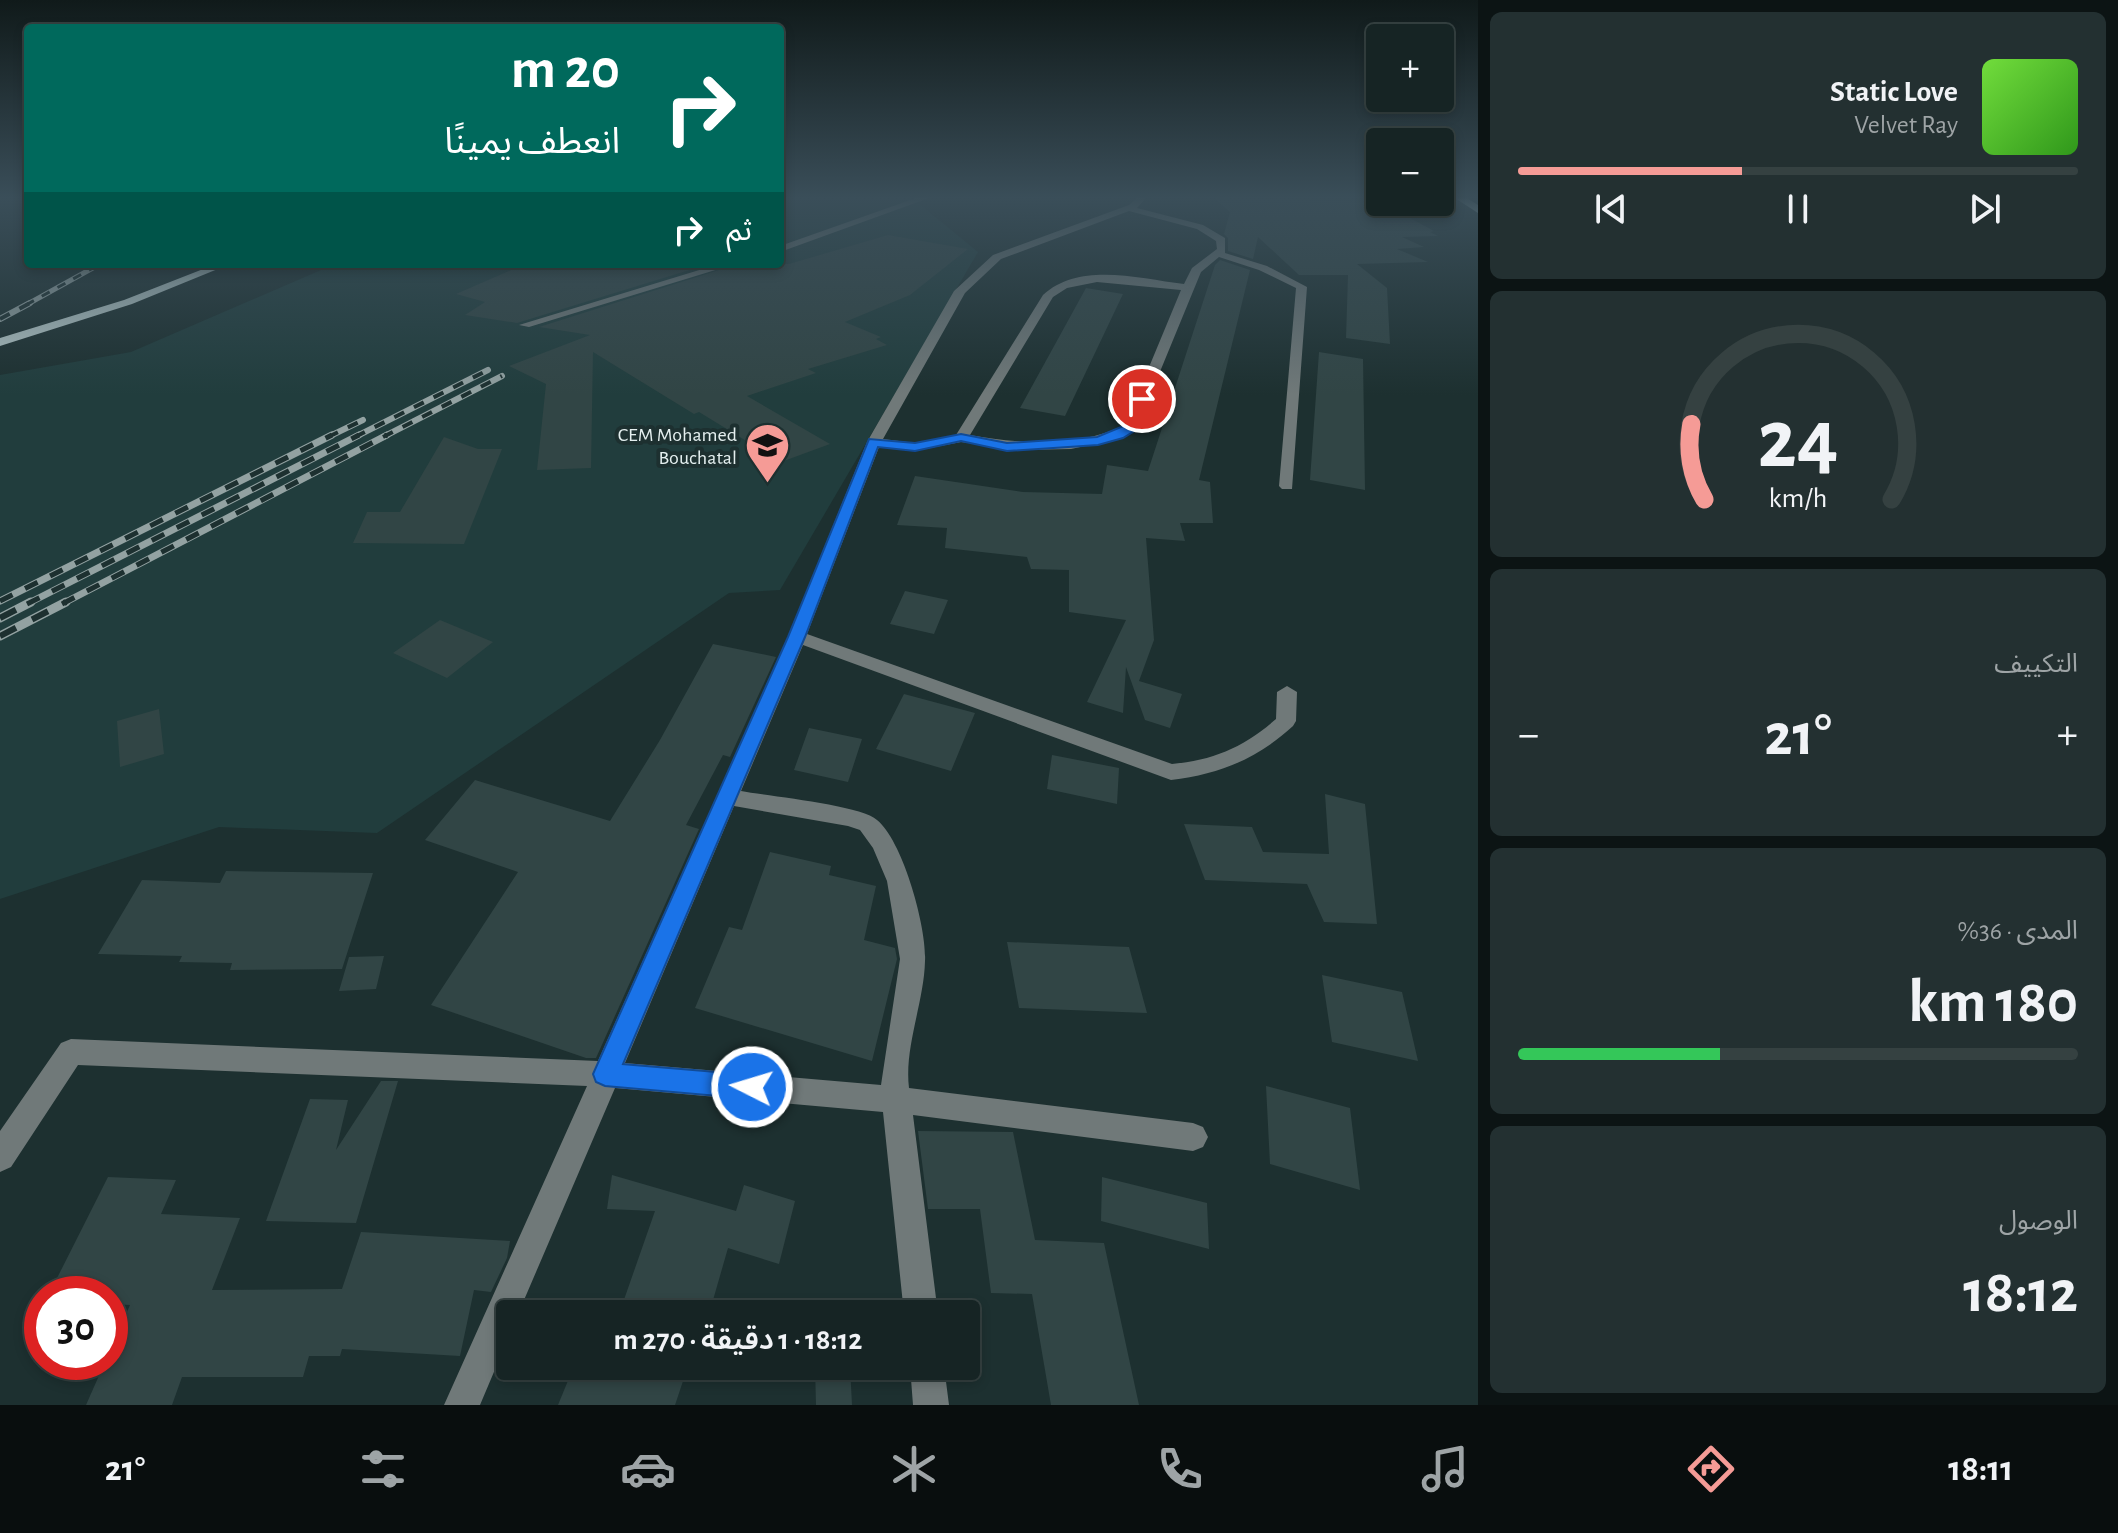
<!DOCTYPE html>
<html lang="ar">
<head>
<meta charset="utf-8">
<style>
	body { margin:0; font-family:"Alegreya Sans","Noto Sans Arabic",sans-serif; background:#233031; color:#f1f3f6; direction:rtl; height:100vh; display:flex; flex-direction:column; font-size:30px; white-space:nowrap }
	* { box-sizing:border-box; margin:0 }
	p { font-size:26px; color:#9ea4a6 }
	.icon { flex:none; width:44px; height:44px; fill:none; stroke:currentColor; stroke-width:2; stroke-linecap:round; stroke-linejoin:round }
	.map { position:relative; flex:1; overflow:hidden; direction:ltr }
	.side { display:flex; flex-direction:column; gap:12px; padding:12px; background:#0c1414; width:640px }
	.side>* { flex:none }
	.banner { position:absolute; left:24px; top:24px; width:760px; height:244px; border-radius:8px; box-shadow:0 4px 12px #0003,0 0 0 2px #354141; direction:rtl; background:#00695c; color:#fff; overflow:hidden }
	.controls { position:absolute; left:1366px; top:24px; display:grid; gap:16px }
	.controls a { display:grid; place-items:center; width:88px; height:88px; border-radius:8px; background:#162424; box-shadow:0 4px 12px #0003,0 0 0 2px #354141; font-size:40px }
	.speed { position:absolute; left:24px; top:1276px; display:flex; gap:16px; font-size:40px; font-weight:700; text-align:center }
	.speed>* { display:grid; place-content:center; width:104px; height:104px; border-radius:50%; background:#162424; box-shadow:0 4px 12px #0003,0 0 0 2px #354141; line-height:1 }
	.speed .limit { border:12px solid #d22; background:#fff; color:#111 }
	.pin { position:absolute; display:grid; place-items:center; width:68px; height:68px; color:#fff; margin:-34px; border:4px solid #fff; border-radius:50%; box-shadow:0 2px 8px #0007 }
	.me { position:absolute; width:88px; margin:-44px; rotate:275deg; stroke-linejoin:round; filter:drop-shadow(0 0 6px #0008) }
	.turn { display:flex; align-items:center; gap:28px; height:168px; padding:0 32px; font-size:36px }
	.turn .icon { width:104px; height:104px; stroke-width:2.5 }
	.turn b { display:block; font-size:56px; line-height:68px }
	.then { display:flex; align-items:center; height:76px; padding:0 32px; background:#0003; gap:16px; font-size:30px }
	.big { font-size:60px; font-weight:600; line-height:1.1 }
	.side .tile { flex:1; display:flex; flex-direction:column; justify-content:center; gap:12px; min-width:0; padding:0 28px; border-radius:12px; background:#233031 }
	.side .dial { align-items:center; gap:0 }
	.dial svg { height:208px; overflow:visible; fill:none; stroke:#354141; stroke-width:7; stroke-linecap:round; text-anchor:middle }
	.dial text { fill:#f1f3f6; stroke:none }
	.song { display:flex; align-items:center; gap:24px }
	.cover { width:96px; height:96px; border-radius:12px; background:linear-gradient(135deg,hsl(100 70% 55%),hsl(110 70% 35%)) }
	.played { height:8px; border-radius:4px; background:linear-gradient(90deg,#f59b96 40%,#354141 40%) }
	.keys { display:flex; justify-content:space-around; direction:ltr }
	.heat { display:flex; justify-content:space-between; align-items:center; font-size:44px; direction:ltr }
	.charge { height:12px; border-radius:6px; background:linear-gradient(90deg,#34c759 36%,#354141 0) }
	.trip { position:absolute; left:496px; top:1300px; width:484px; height:80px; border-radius:8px; background:#162424; box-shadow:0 4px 12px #0003,0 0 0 2px #354141; font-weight:600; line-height:80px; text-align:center; direction:rtl }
	.dock { display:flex; height:128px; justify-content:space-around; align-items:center; background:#090e0e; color:#9ea4a6 }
	.dock .icon { width:56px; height:56px }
	.dock .on { color:#f59b96 }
	.dock b { font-size:36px; color:#f1f3f6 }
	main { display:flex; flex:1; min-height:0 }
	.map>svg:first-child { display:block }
	.built { fill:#213d3d }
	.building { fill:#314545 }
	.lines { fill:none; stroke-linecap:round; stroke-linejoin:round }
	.minor { fill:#707979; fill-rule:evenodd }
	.major { fill:#b3c6c6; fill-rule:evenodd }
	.highway { fill:#cde5e4; fill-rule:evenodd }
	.rail-far3-casing { stroke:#93a2a2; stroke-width:5 }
	.rail-far2-casing { stroke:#93a2a2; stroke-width:6 }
	.rail-far1-casing { stroke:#93a2a2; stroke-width:7 }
	.rail-casing { stroke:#93a2a2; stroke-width:9 }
	.rail-far3 { stroke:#1d3030; stroke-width:3; stroke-dasharray:9; stroke-linecap:butt }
	.rail-far2 { stroke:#1d3030; stroke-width:4; stroke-dasharray:11; stroke-linecap:butt }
	.rail-far1 { stroke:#1d3030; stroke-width:5; stroke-dasharray:14; stroke-linecap:butt }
	.rail { stroke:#1d3030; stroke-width:6; stroke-dasharray:18; stroke-linecap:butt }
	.route { fill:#1a73e8; stroke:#114b97; stroke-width:2 }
	.labels { text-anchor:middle; stroke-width:8; stroke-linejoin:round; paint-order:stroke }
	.far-poi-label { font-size:20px; fill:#e4efef; stroke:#1d3030; text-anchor:end }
</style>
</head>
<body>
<main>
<section class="side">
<div class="tile">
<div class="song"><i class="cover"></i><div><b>Static Love</b><p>Velvet Ray</p></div></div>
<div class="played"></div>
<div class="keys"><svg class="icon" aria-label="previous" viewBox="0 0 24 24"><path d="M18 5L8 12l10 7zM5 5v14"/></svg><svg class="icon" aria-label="pause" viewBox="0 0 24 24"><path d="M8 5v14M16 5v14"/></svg><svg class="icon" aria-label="next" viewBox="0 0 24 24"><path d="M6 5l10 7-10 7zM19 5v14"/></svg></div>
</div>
<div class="tile dial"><svg viewBox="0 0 100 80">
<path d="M14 69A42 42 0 1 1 86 69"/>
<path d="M14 69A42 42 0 0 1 9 40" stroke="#f59b96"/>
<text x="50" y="56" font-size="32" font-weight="700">24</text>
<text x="50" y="72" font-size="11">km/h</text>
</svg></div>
<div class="tile"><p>التكييف</p>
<div class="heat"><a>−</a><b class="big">21°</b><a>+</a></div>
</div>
<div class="tile"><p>المدى · 36%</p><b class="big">180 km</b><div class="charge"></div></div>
<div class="tile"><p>الوصول</p><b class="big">18:12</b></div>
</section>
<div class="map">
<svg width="1478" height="1405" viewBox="0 0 1478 1405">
	<rect width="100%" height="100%" fill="#1d3030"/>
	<path class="built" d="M 780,198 L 912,198 L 978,252 L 780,590 L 729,593 L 377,833 L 219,827 L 0,899 L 0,375 L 131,352 L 335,264 L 780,264 Z"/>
	<path class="building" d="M 1214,198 L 1380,202 L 1434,231 L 1430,232 L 1438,236 L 1402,237 L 1424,247 L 1397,249 L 1428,262 L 1357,264 L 1387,288 L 1390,344 L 1346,338 L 1348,275 L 1299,275 L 1258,237 L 1253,259 L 1228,251 L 1228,238 L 1224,234 L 1230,212 Z
		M 888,235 L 968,249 L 910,295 L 845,322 L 881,337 L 876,339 L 887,345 L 808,369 L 816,373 L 747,396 L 830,444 L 781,462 L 699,412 L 694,414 L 593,352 L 591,468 L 537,470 L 546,384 L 509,366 L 590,335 L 539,327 L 738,264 L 789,264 Z
		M 1220,260 L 1250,270 L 1199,480 L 1210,482 L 1213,523 L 1180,523 L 1185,541 L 1146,538 L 1154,640 L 1139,681 L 1182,694 L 1170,728 L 1145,720 L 1126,667 L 1123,713 L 1087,702 L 1126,620 L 1069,612 L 1069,570 L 1031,569 L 1027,557 L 945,548 L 947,528 L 897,525 L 915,476 L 1023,492 L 1102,494 L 1107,465 L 1148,471 L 1215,265 Z
		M 525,264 L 709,264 L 517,323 L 465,315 L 485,302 L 456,294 Z
		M 1086,288 L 1123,294 L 1065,416 L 1020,408 Z
		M 1319,352 L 1363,359 L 1365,490 L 1310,480 Z
		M 444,437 L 478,449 L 502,449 L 464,544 L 353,543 L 367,512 L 400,512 Z
		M 905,591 L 948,600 L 934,634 L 890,624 Z
		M 440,620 L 493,642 L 447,678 L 393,653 Z
		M 713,644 L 776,657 L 730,757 L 723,755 L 686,825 L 699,829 L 596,1058 L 586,1058 L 431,1005 L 518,872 L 425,840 L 475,780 L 610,821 L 660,740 Z
		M 904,694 L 975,713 L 951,771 L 876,749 Z
		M 159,709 L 164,754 L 120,767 L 117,721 Z
		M 809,728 L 862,739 L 848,782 L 794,770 Z
		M 1052,755 L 1119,768 L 1117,804 L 1047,789 Z
		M 1325,794 L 1365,804 L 1377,924 L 1324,922 L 1307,884 L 1205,880 L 1184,824 L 1252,827 L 1263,852 L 1329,854 Z
		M 770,852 L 831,866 L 829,875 L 876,886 L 864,940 L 895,948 L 897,959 L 872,1061 L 695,1008 L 729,927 L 742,930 Z
		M 226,871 L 373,873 L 342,969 L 230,970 L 232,963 L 179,962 L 182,956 L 98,954 L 142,880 L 220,883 Z
		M 1007,942 L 1129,947 L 1147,1013 L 1019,1008 Z
		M 384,956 L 376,989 L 339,991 L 349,957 Z
		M 1322,975 L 1402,992 L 1418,1061 L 1332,1042 Z
		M 381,1081 L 398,1081 L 356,1223 L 266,1221 L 310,1099 L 348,1100 L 336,1150 Z
		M 1266,1086 L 1350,1108 L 1360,1190 L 1270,1164 Z
		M 918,1131 L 1013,1132 L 1035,1240 L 1104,1243 L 1139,1405 L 1051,1405 L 1032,1294 L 991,1293 L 980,1209 L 928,1209 Z
		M 612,1175 L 736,1211 L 744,1185 L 795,1201 L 779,1264 L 728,1248 L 709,1314 L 619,1314 L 655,1211 L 607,1209 Z
		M 108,1177 L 176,1180 L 161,1214 L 240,1218 L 212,1290 L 342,1289 L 361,1232 L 510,1241 L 507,1258 L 491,1292 L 474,1290 L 460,1356 L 342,1349 L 340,1356 L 309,1356 L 303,1377 L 182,1377 L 172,1405 L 86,1405 L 105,1362 L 110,1362 L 110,1351 L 130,1305 L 110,1304 L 110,1294 L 49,1294 Z
		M 1102,1177 L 1207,1203 L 1209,1249 L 1101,1221 Z
		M 574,1366 L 688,1366 L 675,1405 L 558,1405 Z
		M 815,1366 L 850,1366 L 852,1405 L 816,1405 Z"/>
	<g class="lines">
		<path class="minor" d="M 916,198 L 929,198 L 780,252 L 780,246 Z
			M 1137,198 L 1146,198 L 1137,208 L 1203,225 L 1225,238 L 1225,253 L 1267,266 L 1307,287 L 1292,489 L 1282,489 L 1279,486 L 1296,288 L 1259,270 L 1219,257 L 1201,272 L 1136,430 L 1118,439 L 1071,449 L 1025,450 L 961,442 L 915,451 L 879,447 L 807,634 L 1172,764 C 1214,760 1244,747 1276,719 L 1277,692 L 1287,686 L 1297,692 L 1296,721 L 1293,726 C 1257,759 1220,774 1171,780 L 803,645 L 741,791 C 767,796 861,805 877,820 C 903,841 927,928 925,961 C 924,1003 904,1047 909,1088 L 1193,1123 L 1203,1127 L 1208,1137 L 1203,1147 L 1193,1151 L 913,1115 L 938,1314 L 904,1314 L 883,1112 L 615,1088 L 518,1314 L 510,1314 L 510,1334 L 480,1405 L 444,1405 L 587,1086 L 78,1065 L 11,1167 L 0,1172 L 0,1131 L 61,1043 L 71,1039 L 598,1061 L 788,637 L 867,442 L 954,291 L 993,255 L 1129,205 ZM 1129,211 L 1197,229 L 1216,241 L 1217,249 L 1192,268 L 1184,284 C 1140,279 1080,261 1043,295 L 956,435 L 915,443 L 883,439 L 965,293 L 1001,259 ZM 1097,282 L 1181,290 L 1125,425 C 1077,448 1021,444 970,435 L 1053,297 L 1067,288 ZM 734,806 L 848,826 L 860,830 L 873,848 L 887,881 L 900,959 L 881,1085 L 625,1063 Z
			M 719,264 L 735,264 L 529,327 L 519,325 Z
			M 910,1366 L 944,1366 L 949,1405 L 913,1405 Z"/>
		<path class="major" d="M 216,264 L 230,264 L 132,304 L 0,346 L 0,338 L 124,300 Z"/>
		<path class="highway" d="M 1455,198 L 1467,198 L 1478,205 L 1478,213 Z"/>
		<defs>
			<path id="rail-far3" d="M 26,305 L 100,264"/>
			<path id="rail-far2" d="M 0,319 L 30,303
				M 328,437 L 363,420
				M 355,437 L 488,370
				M 383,437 L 502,376"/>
			<path id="rail-far1" d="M 0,601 L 332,435
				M 27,604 L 359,435
				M 62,604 L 387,435"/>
			<path id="rail" d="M 0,618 L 31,602
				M 0,636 L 66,602"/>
		</defs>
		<use href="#rail-far3" class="rail-far3-casing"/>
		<use href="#rail-far2" class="rail-far2-casing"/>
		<use href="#rail-far1" class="rail-far1-casing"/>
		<use href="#rail" class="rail-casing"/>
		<use href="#rail-far3" class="rail-far3"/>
		<use href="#rail-far2" class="rail-far2"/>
		<use href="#rail-far1" class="rail-far1"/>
		<use href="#rail" class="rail"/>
	</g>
	<linearGradient id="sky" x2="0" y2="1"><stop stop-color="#101a1a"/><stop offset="0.5" stop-color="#3a4e59"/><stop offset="1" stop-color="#3a4e59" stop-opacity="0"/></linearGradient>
	<rect width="1478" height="395" fill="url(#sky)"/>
	<path class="route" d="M 1138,397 L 1148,399 L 1136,430 L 1123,438 L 1098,445 L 1007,451 L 961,441 L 915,451 L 878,447 L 805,637 L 623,1064 L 752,1075 L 761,1078 L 765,1087 L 761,1095 L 752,1099 L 605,1086 L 596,1082 L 593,1074 L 788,637 L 869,439 L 915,443 L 961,434 L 1007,443 L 1097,437 L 1126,425 Z"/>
	<defs>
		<symbol id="school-pin" viewBox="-11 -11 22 30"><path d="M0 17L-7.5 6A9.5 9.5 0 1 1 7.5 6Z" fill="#f59b96" stroke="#1d3030"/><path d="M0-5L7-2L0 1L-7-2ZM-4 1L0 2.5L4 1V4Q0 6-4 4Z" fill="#111"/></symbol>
	</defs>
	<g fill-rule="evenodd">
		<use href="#school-pin" x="742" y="420" width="51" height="69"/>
	</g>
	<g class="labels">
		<g class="far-poi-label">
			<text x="737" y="441">CEM Mohamed<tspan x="737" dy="23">Bouchatal</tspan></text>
		</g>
	</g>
</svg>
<div class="controls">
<a>+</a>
<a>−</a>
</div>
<div class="speed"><div class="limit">30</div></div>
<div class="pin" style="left:1142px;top:399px;background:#d93025"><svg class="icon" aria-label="arrive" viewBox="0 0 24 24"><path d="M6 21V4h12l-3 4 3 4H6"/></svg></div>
<svg class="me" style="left:752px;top:1087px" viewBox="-20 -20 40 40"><circle r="17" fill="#1a73e8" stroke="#fff" stroke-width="3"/><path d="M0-11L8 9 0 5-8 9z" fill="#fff"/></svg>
<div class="trip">18:12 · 1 دقيقة · 270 m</div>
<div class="banner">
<div class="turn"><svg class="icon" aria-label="right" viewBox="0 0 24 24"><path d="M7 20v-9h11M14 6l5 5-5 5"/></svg><div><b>20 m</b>انعطف يمينًا</div></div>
<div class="then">ثم<svg class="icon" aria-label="right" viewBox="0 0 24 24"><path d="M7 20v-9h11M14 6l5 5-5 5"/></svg></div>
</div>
</div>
</main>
<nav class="dock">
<b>18:11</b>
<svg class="icon on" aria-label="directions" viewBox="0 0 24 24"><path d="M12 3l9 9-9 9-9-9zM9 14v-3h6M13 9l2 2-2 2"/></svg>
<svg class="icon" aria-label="music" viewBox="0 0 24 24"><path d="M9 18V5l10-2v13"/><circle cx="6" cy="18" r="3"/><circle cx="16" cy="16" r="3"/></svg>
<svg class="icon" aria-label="phone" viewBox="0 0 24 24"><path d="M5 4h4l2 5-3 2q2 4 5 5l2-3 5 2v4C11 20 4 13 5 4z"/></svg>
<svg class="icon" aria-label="climate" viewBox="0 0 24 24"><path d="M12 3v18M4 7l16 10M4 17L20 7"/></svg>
<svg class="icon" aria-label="car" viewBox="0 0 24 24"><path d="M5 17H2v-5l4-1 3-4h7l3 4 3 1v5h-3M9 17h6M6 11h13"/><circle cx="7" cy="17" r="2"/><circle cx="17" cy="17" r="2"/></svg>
<svg class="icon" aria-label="filters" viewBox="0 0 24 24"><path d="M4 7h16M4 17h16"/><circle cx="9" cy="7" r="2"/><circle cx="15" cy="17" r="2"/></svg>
<b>21°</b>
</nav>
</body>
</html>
